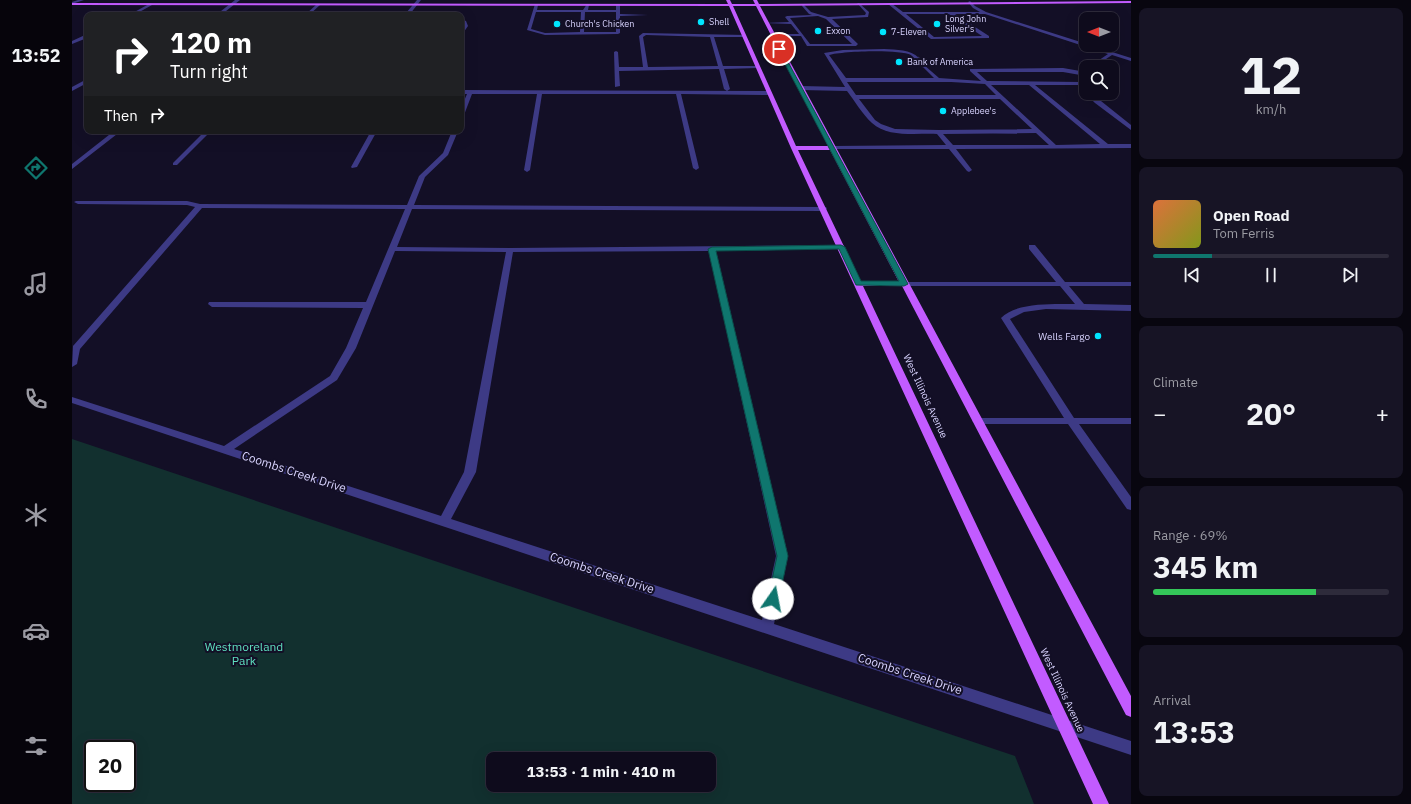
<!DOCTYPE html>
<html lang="en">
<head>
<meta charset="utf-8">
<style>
	body { margin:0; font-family:"IBM Plex Sans",sans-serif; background:#171425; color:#f1f3f6; height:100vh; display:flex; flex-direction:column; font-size:15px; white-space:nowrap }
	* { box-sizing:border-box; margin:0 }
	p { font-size:13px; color:#9b9ba3 }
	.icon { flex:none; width:22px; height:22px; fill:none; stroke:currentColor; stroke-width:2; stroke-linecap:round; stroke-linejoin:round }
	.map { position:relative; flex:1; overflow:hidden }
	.drawer { display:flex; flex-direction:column; gap:8px; padding:8px; background:#08060f; width:280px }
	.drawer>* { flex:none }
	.banner { position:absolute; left:12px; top:12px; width:380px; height:122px; border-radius:8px; box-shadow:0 4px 16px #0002,0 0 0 1px #2e2b3b; background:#202124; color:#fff; overflow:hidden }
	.needle { width:26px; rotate:270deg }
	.tools { position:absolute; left:1007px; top:12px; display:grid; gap:8px }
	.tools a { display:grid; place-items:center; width:40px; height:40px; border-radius:8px; background:#0e0b1c; box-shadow:0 4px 16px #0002,0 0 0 1px #2e2b3b; font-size:20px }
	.speed { position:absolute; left:12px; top:740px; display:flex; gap:8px; font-size:20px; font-weight:700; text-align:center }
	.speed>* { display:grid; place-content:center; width:52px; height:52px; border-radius:50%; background:#0e0b1c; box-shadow:0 4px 16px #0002,0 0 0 1px #2e2b3b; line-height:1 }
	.speed .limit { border:2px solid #111; border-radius:6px; background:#fff; color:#111 }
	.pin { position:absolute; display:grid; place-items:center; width:34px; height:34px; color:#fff; margin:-17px; border:2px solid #fff; border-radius:50%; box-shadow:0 1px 4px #0007 }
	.me { position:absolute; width:44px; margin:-22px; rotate:12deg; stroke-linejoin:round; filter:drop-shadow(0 0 3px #0008) }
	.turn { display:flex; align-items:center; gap:14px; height:84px; padding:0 20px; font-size:18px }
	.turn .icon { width:52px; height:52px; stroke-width:2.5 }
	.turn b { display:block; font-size:28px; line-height:34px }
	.then { display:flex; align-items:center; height:38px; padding:0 20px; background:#0003; gap:8px; font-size:15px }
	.big { font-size:30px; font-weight:700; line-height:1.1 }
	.drawer .widget { flex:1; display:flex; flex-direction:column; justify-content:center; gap:6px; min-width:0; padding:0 14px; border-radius:8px; background:#171425 }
	.drawer .dial { align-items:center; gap:0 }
	.dial b { font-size:52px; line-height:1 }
	.song { display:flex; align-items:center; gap:12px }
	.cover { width:48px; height:48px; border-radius:6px; background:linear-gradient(135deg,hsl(20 70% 55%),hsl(70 70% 35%)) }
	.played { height:4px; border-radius:2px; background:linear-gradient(90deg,#0f766e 25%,#2e2b3b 25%) }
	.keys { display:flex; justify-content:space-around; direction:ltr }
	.heat { display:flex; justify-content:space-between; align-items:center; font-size:22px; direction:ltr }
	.charge { height:6px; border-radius:3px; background:linear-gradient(90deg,#34c759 69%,#2e2b3b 0) }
	.trip { position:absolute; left:414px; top:752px; width:230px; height:40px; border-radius:8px; background:#0e0b1c; box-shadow:0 4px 16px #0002,0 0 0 1px #2e2b3b; font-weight:700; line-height:40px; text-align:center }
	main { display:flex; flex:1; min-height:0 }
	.tabs { display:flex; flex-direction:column; width:72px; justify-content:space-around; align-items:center; background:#06040b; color:#9b9ba3 }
	.tabs .icon { width:28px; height:28px }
	.tabs .on { color:#0f766e }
	.tabs b { font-size:18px; color:#f1f3f6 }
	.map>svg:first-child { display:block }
	.green { fill:#12302f; fill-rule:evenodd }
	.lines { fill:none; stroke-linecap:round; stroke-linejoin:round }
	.minor-tunnel { stroke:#312d47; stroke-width:4.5; stroke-dasharray:4.5 2; stroke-linecap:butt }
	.minor { fill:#3d3a85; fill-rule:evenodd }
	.major { fill:#c25bff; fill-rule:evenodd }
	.route { fill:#0f766e; stroke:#0a4d48 }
	.poi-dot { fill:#00e5ff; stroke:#130f26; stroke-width:1.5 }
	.labels { text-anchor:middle; stroke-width:4; stroke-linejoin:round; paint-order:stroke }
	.far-poi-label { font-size:9px; fill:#d9d4ff; stroke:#130f26; text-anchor:start }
	.poi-label { font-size:10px; fill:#d9d4ff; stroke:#130f26; text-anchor:end }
	.street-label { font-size:10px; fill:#d9d4ff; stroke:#130f26 }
	.near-street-label { font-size:12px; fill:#d9d4ff; stroke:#130f26 }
	.near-park-label { font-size:12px; fill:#5fe0c0; stroke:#130f26 }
</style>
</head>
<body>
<main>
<nav class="tabs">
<b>13:52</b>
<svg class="icon on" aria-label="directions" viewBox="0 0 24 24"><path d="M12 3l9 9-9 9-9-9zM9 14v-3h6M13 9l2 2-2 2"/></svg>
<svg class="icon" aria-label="music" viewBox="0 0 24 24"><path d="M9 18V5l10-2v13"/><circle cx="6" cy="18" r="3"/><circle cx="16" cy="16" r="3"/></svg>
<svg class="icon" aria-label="phone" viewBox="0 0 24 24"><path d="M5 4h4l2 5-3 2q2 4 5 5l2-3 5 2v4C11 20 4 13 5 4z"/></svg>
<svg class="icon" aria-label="climate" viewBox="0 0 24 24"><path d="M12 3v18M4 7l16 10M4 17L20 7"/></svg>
<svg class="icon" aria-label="car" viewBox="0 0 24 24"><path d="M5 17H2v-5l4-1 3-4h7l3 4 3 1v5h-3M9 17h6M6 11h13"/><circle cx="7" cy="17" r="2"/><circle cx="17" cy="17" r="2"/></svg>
<svg class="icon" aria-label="filters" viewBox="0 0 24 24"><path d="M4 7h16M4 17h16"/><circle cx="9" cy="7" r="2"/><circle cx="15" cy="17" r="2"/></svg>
</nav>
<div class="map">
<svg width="1059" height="804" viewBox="0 0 1059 804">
	<rect width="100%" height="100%" fill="#130f26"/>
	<path class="green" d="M 0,439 L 943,756 L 962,804 L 0,804 ZM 21,749 L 55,749 L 55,783 L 21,783 ZM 421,759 L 637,759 L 637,785 L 421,785 Z"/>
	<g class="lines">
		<path class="minor-tunnel" d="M 845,58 L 852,66"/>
		<path class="minor" d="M 6,0 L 12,0 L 0,4 L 0,2 Z
			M 163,0 L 168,0 L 149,15 L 144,15 Z
			M 345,0 L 349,0 L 338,14 L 364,15 L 257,14 L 259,13 L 334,13 Z
			M 898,1 L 903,6 L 914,12 L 1059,58 L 1059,61 L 1040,55 L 1022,67 L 1017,67 L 1036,54 L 913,14 L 883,14 L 917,36 L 917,38 L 859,39 L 816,4 L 819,3 L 831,12 L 908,12 L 901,8 L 896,2 ZM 834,14 L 877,14 L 910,36 L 862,37 Z
			M 785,3 L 787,3 L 797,12 L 796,17 L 760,19 L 786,44 L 784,46 L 735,46 L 729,36 L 700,36 L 698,35 L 700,34 L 727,34 L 719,24 L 692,23 L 717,22 L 713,17 L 715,16 L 740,15 L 737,14 L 730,6 L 731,4 L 739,12 L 756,17 L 793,15 L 794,13 ZM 746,16 L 754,19 L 780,44 L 738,44 L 718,18 Z
			M 77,4 L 80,5 L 62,15 L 57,15 Z
			M 245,4 L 248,5 L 237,15 L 233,15 Z
			M 463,4 L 466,5 L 465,10 L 511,10 L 515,4 L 517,5 L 516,10 L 544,10 L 544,5 L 546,4 L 548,5 L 548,14 L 576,15 L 548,16 L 548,33 L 546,34 L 473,35 L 455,30 ZM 464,12 L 509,12 L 508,32 L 473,33 L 459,29 ZM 513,12 L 544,12 L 544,32 L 512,32 Z
			M 389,19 L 394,21 L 396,26 L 389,36 L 389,31 L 392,26 Z
			M 571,33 L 674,35 L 672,37 L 642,37 L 651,66 L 686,66 L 688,67 L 686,68 L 652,69 L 658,89 L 655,91 L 652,89 L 647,69 L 547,71 L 548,86 L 543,87 L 542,52 L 544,51 L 546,52 L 547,67 L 571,67 L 567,36 ZM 574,35 L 638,37 L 646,66 L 576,67 L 571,37 Z
			M 13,35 L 15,35 L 15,38 L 0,44 L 0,41 Z
			M 812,49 C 825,50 838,49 847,58 L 843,59 C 842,58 840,56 839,55 C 828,49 770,51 757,55 L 774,78 L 862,78 L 850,66 L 852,65 L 867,78 L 909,81 L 898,71 L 898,69 L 991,68 L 1014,72 L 1014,76 L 991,72 L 905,72 L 915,81 L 1009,82 L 1009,84 L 1007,85 L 963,85 L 1036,144 L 1059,144 L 1059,148 L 884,149 L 900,170 L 897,172 L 895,171 L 877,149 L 758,149 L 757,148 L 760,146 L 874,145 L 865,134 C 845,133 816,138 800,123 C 790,114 783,101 775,91 L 729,90 L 726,88 L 729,86 L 773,87 L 752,53 L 771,50 ZM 775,82 L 879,82 L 913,84 L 924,95 L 784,95 ZM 919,85 L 957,85 L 1028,144 L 984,145 ZM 787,99 L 928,99 L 960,129 L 867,130 L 823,129 L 809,124 L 803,120 ZM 964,133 L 977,145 L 881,145 L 871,134 Z
			M 15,79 L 15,83 L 0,91 L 0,87 Z
			M 389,90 L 697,91 L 700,93 L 697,95 L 609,94 L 627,168 L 624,170 L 621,168 L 604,94 L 470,94 L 458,170 L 455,172 L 452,170 L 465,94 L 400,94 L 392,115 L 389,117 L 389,108 L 395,94 L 389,94 Z
			M 1014,92 L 1019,93 L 1059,125 L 1059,130 L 1023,103 L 1014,94 Z
			M 42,131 L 49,131 L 0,169 L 0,164 Z
			M 133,131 L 139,131 L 105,165 L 101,165 L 101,163 Z
			M 299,131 L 305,131 L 285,167 L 280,168 L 279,167 Z
			M 380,131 L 386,131 L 376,155 L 353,177 L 342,205 L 754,207 L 755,209 L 751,211 L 340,209 L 325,247 L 438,248 L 772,245 L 772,249 L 769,249 L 644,251 L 716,556 L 702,624 L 1059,741 L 1059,755 L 0,403 L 0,397 L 152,446 L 258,376 L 274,348 L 291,308 L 140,307 L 136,304 L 137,302 L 294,302 L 333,209 L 130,208 L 8,349 L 5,364 L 0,367 L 1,346 L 123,207 L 115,205 L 6,204 L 2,202 L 4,201 L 115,201 L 128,204 L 335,205 L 347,176 L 371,153 ZM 323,251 L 434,252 L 392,472 L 369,516 L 162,449 L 265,380 L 284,348 ZM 637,251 L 704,556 L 690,620 L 379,519 L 404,472 L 441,252 Z
			M 957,245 L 963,245 L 993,282 L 1059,282 L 1059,286 L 997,286 L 1012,304 L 1059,305 L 1059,311 L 974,309 L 952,312 L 938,319 L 1002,418 L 1059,418 L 1059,424 L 1007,424 L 1059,497 L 1059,510 L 1055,509 L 996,424 L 905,424 L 900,421 L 905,418 L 992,418 L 929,318 C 944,302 982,304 1003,304 L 988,286 L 832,286 L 828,284 L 832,282 L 984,282 L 957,249 Z"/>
		<path class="major" d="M 654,0 L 658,0 L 660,4 L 683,4 L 681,0 L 685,0 L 687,4 L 1059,1 L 1059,3 L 688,6 L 1059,696 L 1059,717 L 1054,715 L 830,286 L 791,286 L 1037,804 L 1021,804 L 719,148 L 657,6 L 0,5 L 0,3 L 656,4 ZM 661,6 L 684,6 L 756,146 L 724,146 ZM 726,150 L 758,150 L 827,282 L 789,282 Z"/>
	</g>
	<path class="route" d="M 707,47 L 709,49 L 836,284 L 832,286 L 784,285 L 767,249 L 644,251 L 716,556 L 707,599 L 706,602 L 701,604 L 697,602 L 696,599 L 705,556 L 636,249 L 640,247 L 769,245 L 773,247 L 789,281 L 827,281 L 705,49 Z"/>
	<g class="poi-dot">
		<circle cx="629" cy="22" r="4"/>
		<circle cx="485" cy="24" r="4"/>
		<circle cx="865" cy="24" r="4"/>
		<circle cx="746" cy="31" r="4"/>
		<circle cx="811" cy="32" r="4"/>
		<circle cx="827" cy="62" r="4"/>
		<circle cx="871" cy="111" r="4"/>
		<circle cx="1026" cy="336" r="4"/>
	</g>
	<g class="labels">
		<g class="far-poi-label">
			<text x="873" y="22">Long John<tspan x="873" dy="10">Silver's</tspan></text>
			<text x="637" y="25">Shell</text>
			<text x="493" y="27">Church's Chicken</text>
			<text x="754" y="34">Exxon</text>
			<text x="819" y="35">7-Eleven</text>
			<text x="835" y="65">Bank of America</text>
			<text x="879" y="114">Applebee's</text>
		</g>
		<g class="poi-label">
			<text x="1018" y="340">Wells Fargo</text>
		</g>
		<g class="street-label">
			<text transform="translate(854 396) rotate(65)" y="4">West Illinois Avenue</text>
			<text transform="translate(991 690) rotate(65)" y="4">West Illinois Avenue</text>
		</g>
		<g class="near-street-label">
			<text transform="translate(222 472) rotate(18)" y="4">Coombs Creek Drive</text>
			<text transform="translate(530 573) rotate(18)" y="4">Coombs Creek Drive</text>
			<text transform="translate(838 674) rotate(18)" y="4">Coombs Creek Drive</text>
		</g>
		<g class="near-park-label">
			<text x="172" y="651">Westmoreland<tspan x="172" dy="14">Park</tspan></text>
		</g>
	</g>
</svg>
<div class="tools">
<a><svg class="needle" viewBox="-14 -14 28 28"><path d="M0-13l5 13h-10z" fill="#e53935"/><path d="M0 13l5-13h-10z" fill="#9b9ba3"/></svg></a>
<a><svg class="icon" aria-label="search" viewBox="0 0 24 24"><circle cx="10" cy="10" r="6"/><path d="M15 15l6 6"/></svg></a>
</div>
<div class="speed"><div class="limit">20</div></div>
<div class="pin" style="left:707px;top:49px;background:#d93025"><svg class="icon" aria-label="arrive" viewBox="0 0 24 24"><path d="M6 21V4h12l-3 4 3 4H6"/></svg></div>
<svg class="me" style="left:701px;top:599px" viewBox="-20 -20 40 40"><circle r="19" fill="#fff"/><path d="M0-13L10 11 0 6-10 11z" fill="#0f766e"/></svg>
<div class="trip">13:53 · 1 min · 410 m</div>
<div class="banner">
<div class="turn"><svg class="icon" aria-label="right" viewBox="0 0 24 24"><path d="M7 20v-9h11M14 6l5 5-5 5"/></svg><div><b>120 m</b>Turn right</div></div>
<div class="then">Then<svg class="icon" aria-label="right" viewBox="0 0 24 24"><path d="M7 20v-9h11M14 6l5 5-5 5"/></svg></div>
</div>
</div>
<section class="drawer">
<div class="widget dial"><b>12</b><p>km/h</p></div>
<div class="widget">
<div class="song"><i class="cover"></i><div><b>Open Road</b><p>Tom Ferris</p></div></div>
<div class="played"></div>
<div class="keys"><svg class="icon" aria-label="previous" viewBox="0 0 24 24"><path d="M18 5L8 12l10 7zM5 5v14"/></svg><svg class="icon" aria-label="pause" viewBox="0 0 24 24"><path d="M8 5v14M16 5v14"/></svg><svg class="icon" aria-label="next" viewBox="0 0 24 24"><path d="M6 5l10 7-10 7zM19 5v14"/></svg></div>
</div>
<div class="widget"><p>Climate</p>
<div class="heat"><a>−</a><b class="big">20°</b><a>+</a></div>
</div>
<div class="widget"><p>Range · 69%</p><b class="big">345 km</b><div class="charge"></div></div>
<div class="widget"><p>Arrival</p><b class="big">13:53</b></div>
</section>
</main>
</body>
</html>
